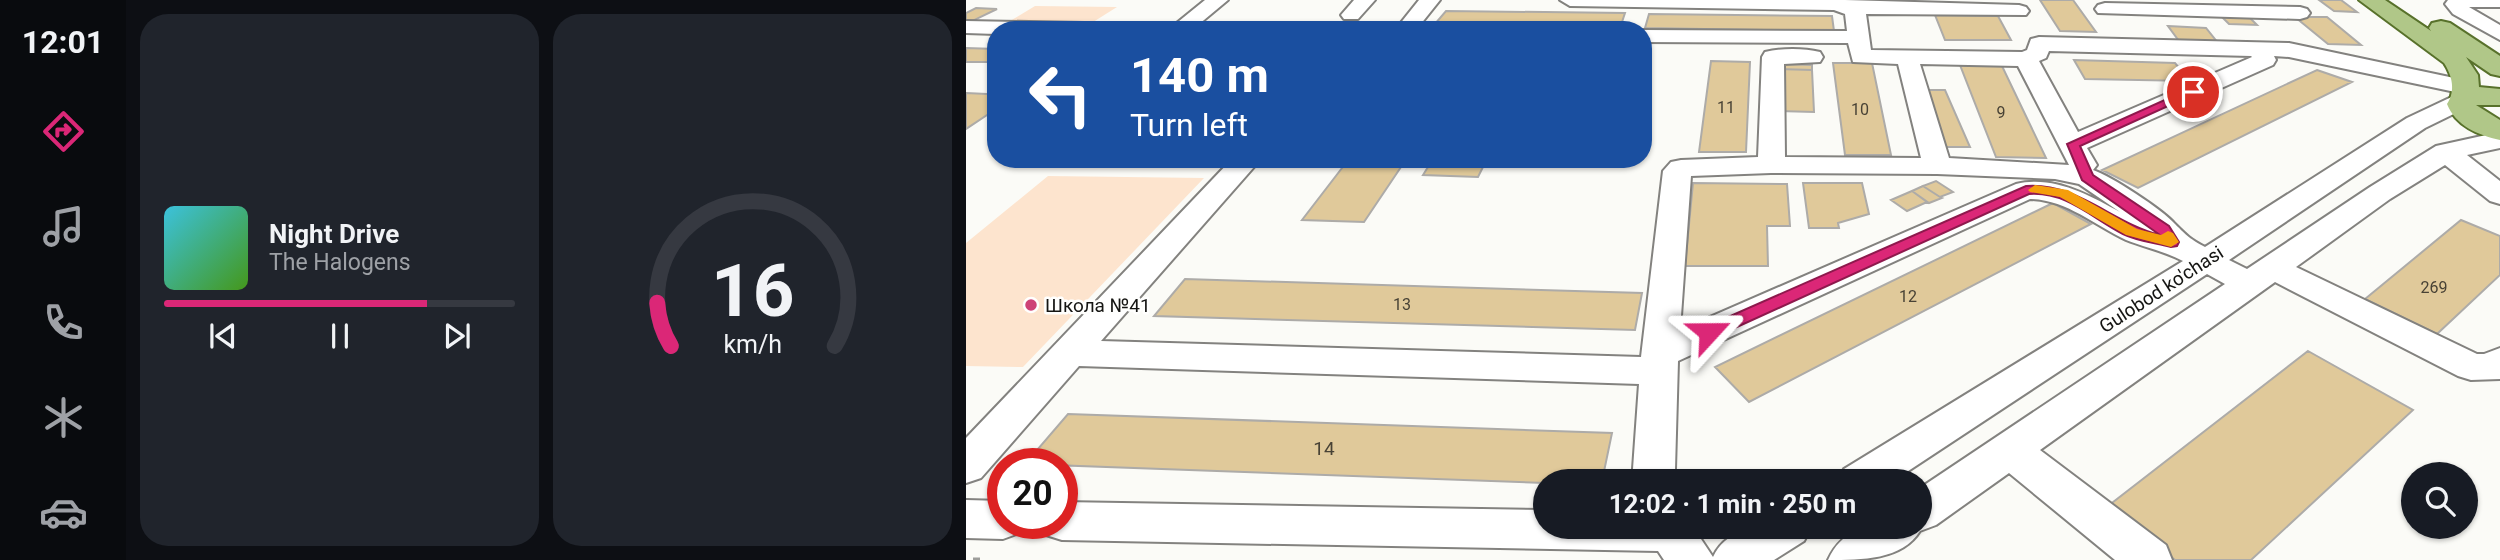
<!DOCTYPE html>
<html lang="en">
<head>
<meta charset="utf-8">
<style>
	body { margin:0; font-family:Roboto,sans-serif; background:#20242c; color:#f1f3f6; height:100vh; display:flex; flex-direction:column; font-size:26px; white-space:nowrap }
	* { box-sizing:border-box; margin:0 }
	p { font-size:23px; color:#9ea1a6 }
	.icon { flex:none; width:38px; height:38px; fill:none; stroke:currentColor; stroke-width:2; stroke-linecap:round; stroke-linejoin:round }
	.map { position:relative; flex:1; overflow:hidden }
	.drawer { display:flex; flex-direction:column; gap:14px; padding:14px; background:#0d0f14; width:840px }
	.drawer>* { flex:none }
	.hud { position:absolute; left:21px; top:21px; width:665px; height:147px; border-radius:28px; box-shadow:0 2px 5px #0004; background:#1a4fa0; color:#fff; overflow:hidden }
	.controls { position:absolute; left:1435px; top:462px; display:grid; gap:14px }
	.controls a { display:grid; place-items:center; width:77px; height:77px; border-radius:50%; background:#171b24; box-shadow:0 2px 5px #0004; font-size:35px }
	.speed { position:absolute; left:21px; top:448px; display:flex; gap:14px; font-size:35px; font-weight:700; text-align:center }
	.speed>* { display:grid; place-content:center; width:91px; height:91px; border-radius:50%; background:#171b24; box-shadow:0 2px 5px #0004; line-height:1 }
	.speed .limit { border:10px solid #d22; background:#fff; color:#111 }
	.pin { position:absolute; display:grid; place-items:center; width:60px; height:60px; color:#fff; margin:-30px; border:4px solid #fff; border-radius:50%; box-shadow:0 2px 7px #0007 }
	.me { position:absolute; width:77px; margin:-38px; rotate:66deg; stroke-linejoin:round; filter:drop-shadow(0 0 5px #0008) }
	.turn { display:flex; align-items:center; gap:24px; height:147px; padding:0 28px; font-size:32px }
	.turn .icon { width:91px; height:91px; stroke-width:2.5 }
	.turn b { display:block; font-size:49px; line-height:60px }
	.drawer .widget { flex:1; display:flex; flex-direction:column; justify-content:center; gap:10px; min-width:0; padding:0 24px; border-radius:28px; background:#20242c }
	.drawer .dial { align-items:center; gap:0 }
	.dial svg { height:182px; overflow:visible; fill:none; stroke:#363941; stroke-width:7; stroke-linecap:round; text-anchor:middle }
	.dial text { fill:#f1f3f6; stroke:none }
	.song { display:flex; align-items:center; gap:21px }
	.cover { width:84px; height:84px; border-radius:10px; background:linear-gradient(135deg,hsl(190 70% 55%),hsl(100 70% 35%)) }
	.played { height:7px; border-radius:4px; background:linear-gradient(90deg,#db2777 75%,#363941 75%) }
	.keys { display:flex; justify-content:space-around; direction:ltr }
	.drawer .tiles { flex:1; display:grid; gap:14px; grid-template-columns:repeat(2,1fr) }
	.trip { position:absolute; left:567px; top:469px; width:399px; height:70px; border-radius:35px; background:#171b24; box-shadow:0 2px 5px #0004; font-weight:700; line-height:70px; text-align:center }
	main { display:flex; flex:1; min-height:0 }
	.tabs { display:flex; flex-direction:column; width:126px; justify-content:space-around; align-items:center; background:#090b0e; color:#9ea1a6 }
	.tabs .icon { width:49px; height:49px }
	.tabs .active { color:#db2777 }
	.tabs b { font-size:32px; color:#f1f3f6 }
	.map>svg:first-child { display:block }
	.green { fill:#fde4ce }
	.building { fill:#e0c99a; stroke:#adaba8; stroke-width:2 }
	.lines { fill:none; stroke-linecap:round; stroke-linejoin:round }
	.minor-casing { stroke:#83827f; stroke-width:4 }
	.major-casing { stroke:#58712b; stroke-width:4 }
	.path { stroke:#9d9d9a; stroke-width:5; stroke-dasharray:7 4.5; stroke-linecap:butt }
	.minor { fill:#fff; fill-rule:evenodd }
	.major { fill:#b0c788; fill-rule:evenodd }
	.route { fill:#db2777; stroke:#8e194d; stroke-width:2 }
	.slow { fill:#f59e0b }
	.poi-dot { fill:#ce4277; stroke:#fffffe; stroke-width:2.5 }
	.labels { text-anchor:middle; stroke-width:5; stroke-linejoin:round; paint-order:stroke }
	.number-label { font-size:16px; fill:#484235 }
	.street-label { font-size:19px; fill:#151513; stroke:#fffffe }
	.poi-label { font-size:19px; fill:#151513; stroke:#fffffe; text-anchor:start }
	.near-number-label { font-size:19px; fill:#484235 }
</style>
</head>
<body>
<main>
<nav class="tabs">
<b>12:01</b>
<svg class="icon active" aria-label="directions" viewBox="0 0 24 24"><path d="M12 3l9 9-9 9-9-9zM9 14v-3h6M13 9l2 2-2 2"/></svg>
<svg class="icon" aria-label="music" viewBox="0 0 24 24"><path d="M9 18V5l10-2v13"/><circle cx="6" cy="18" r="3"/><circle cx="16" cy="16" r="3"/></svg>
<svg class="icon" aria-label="phone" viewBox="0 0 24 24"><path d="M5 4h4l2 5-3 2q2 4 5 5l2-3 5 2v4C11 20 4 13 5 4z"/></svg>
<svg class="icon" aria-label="climate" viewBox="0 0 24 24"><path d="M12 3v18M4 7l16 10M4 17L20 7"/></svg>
<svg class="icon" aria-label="car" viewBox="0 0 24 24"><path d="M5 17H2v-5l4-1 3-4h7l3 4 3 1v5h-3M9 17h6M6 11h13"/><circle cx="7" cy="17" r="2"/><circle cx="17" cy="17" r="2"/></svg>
</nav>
<section class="drawer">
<div class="tiles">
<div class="widget">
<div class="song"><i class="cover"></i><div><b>Night Drive</b><p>The Halogens</p></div></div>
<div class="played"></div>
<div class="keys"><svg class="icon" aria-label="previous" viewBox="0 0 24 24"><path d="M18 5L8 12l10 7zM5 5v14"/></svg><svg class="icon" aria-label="pause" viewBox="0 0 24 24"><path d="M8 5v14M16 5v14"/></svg><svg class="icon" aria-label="next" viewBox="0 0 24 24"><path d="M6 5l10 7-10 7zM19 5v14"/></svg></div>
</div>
<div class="widget dial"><svg viewBox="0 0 100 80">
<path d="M14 69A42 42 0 1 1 86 69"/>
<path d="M14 69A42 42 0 0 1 8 50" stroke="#db2777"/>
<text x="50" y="56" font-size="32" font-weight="700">16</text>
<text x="50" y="72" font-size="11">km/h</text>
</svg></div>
</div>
</section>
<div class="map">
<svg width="1534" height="560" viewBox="0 0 1534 560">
	<rect width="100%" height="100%" fill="#fbfbf7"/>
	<path class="green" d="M 69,6 L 151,7 L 124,24 L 39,24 Z
		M 82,176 L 238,178 L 57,367 L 0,366 L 0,243 Z"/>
	<path class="building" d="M 1074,0 L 1107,0 L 1130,32 L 1094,31 Z
		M 1353,0 L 1375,0 L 1391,12 L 1368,11 Z
		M 10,8 L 31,9 L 0,24 L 0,13 Z
		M 480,11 L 659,13 L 654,28 L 468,25 Z
		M 683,14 L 866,16 L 868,31 L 679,28 Z
		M 969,15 L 1032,16 L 1045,40 L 979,40 Z
		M 1255,16 L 1283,17 L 1291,25 L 1263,24 Z
		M 1329,17 L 1361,17 L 1395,45 L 1362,44 Z
		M 1202,26 L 1240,28 L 1252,43 L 1213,41 Z
		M 0,48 L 30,49 L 30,62 L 0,62 Z
		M 1108,60 L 1209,63 L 1224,81 L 1119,79 Z
		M 745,61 L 784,62 L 780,152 L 733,152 Z
		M 867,63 L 906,63 L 925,155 L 879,155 Z
		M 812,64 L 846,65 L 846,70 L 812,69 Z
		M 994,65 L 1036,66 L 1080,158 L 1030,157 Z
		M 812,69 L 846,70 L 848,112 L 810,111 Z
		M 1351,70 L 1386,82 L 1172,188 L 1136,170 Z
		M 30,88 L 30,109 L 0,129 L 0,93 L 21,94 Z
		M 952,90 L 979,90 L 1004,147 L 973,147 Z
		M 383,159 L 521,159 L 512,177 L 457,175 L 462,167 L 435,167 L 398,222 L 336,220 Z
		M 970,181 L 987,192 L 974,197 L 957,186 Z
		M 727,183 L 821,184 L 824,226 L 801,226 L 802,266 L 719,266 Z
		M 837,183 L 896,183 L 903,214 L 872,223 L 873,228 L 843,228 Z
		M 957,186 L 974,197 L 976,198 L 963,203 L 946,191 Z
		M 946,191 L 961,202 L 941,211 L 925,200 Z
		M 1087,203 L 1125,224 L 783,402 L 749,367 Z
		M 1495,220 L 1534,236 L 1534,275 L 1471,334 L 1399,299 Z
		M 219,279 L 676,293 L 669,330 L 188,316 Z
		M 1342,351 L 1447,410 L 1285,560 L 1209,560 L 1142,506 Z
		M 102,414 L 646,433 L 636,481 L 579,483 L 59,464 Z"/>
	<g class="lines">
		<defs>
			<path id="minor" d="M 239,0 L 262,0 L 226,30 L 202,30 Z
				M 388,0 L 409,0 L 392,19 L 378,19 L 375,15 Z
				M 453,0 L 474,0 L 450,30 L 429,30 Z
				M 594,0 L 879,0 L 1053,5 L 1060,7 L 1063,11 L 1060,15 L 900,14 L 905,50 L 1056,52 L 1061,50 L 1065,39 L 1073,37 L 1323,43 L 1507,82 L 1511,87 L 1504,93 L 1511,99 L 1508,104 L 1459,128 L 1263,260 L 1281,269 L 1404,187 L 1470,146 L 1534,132 L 1534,148 L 1501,155 L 1534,181 L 1534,204 L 1524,201 L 1479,165 L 1424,199 L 1330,267 L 1511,354 L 1518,354 L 1534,348 L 1534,379 L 1505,380 L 1492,376 L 1309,282 L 1074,450 L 1200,545 L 1206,560 L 1149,560 L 1043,473 L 970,525 L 954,531 C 936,560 896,560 862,560 C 881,519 916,527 954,527 L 954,488 L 1259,284 L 1241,274 L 927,481 L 872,481 L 878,469 L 1217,261 C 1198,251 1180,248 1160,240 C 1128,225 1101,200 1064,199 L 712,361 L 709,469 L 711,481 L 668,481 L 667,469 L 673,384 L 113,366 L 15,478 L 0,483 L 0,438 L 266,159 L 295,159 L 135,341 L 675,357 L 697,171 L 705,162 L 715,160 L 792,157 L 796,57 L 799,52 C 815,48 838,48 854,52 L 857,57 L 854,62 L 818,64 L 819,157 L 955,158 L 932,64 L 887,62 L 882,43 L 677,42 L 677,30 L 881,31 L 879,14 L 868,10 L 604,6 ZM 1083,51 L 1285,56 L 1286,57 L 1112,132 L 1073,61 L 1080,58 ZM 1308,56 L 1323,57 L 1494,93 L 1441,118 L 1239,247 C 1224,239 1221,236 1209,224 C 1197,210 1145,176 1127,170 L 1131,165 L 1121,148 L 1307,65 L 1310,60 ZM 954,64 L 1052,66 L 1103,165 L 983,158 ZM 805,173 L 971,174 L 1089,179 L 1113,184 L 1154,212 C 1123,195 1087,175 1050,184 L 714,330 L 725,176 Z
				M 1482,0 L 1534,0 L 1534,7 L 1503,7 L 1534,25 L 1534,40 L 1487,14 L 1479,4 Z
				M 1139,3 L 1334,7 L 1341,9 L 1344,13 L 1341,17 L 1334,19 L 1132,13 L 1129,9 L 1132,5 Z
				M 0,21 L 173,24 L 180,26 L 183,30 L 30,30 L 30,34 L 0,33 Z
				M 0,500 L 37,501 L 37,523 L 58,523 L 53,533 L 37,539 L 0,538 Z
				M 96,502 L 579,510 L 579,527 L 727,527 L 747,557 C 764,521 811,525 845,527 L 838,541 L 808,560 L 698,560 L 692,551 L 96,540 L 80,535 L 75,523 L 96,523 Z"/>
			<path id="major" d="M 1393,0 L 1419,0 L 1465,31 L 1463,28 L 1466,23 L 1475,21 L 1484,23 L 1534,56 L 1534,76 L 1525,74 L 1500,57 L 1512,75 L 1513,87 L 1534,89 L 1534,105 L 1510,105 L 1534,120 L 1534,140 C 1512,135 1490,126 1481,104 C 1490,91 1486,75 1478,63 Z"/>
		</defs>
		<use href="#minor" class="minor-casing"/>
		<use href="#major" class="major-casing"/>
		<path class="path" d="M 7,560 L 18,560"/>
		<use href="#minor" class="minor"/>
		<use href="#major" class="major"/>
	</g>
	<path class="route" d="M 1223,89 L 1233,92 L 1114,146 L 1127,175 L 1203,226 L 1213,242 L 1211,246 L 1205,247 C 1190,243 1171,241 1157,234 C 1126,218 1100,191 1063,194 L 749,337 L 743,338 L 734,332 L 737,328 L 1060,186 C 1111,182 1146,223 1194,235 L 1116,180 L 1101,144 Z"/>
	<path class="slow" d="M 1069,185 L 1102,190 L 1171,229 L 1195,235 L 1202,231 L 1207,233 L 1213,242 L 1205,247 L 1160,235 L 1094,197 L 1064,192 L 1062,190 Z"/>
	<circle class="poi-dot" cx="65" cy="305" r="7"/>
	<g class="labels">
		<g class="number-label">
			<text x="760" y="113">11</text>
			<text x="894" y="115">10</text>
			<text x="1035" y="118">9</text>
			<text x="1468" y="293">269</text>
			<text x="942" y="302">12</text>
			<text x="436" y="310">13</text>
		</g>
		<g class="street-label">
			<text transform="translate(1195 289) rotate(-33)" y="7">Gulobod ko'chasi</text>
		</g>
		<g class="poi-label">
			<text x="79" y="312">Школа №41</text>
		</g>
		<g class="near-number-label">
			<text x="358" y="455">14</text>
		</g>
	</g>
</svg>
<div class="controls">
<a><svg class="icon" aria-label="search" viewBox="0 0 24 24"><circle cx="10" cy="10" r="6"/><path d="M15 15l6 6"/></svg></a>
</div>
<div class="speed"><div class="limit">20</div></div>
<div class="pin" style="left:1227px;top:92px;background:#d93025"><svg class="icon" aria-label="arrive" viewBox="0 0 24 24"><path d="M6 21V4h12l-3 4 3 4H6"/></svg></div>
<svg class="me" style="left:743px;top:332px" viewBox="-20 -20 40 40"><path d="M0-17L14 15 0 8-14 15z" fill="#db2777" stroke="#fff" stroke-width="4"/></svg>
<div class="trip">12:02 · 1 min · 250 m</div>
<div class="hud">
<div class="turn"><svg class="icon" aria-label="left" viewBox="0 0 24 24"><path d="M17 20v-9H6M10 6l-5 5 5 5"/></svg><div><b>140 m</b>Turn left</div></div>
</div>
</div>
</main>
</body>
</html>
